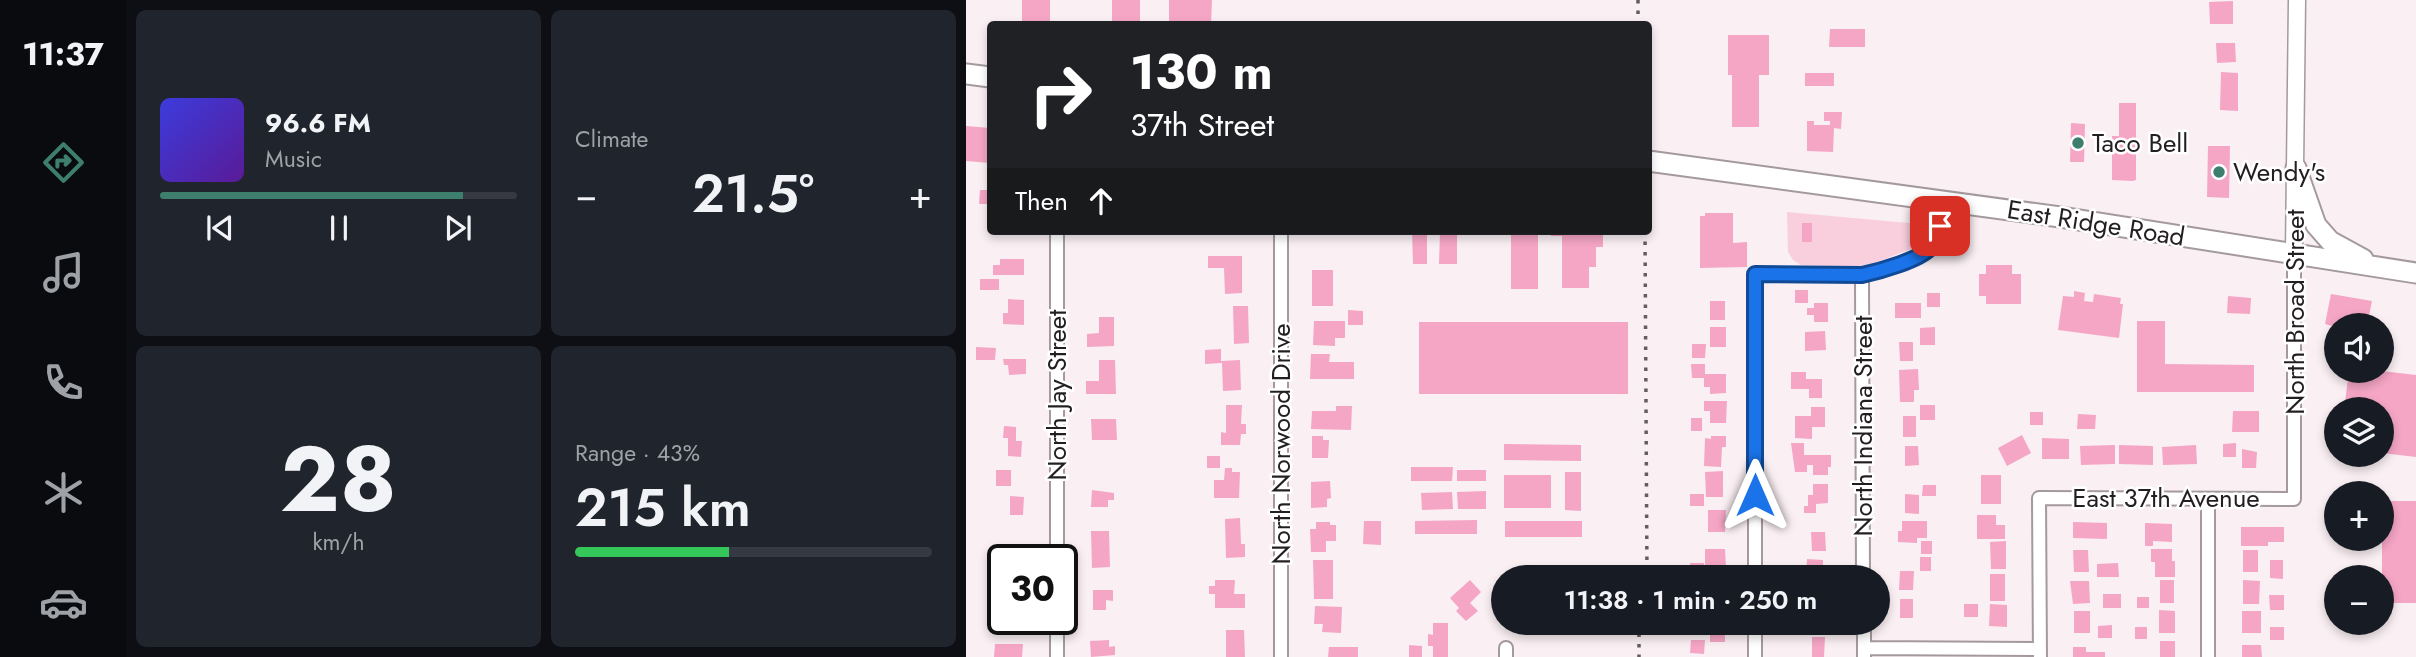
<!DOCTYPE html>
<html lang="en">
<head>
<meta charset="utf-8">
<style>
	body { margin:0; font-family:Jost,sans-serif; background:#20242c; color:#f1f3f6; height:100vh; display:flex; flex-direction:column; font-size:26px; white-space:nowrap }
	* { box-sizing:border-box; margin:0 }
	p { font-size:23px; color:#9ea1a6 }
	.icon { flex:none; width:38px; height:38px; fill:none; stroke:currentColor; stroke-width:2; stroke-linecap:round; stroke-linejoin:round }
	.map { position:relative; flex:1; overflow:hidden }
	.drawer { display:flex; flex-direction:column; gap:10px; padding:10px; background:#0d0f14; width:840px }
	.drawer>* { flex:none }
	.top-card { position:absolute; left:21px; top:21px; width:665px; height:214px; border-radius:7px; box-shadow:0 4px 10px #0003; background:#202124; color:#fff; overflow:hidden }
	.buttons { position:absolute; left:1358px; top:313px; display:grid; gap:14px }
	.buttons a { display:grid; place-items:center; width:70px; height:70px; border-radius:50%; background:#171b24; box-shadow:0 4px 10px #0003; font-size:35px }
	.speed { position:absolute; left:21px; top:544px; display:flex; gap:14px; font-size:35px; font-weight:700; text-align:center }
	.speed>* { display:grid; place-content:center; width:91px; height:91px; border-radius:50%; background:#171b24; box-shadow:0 4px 10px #0003; line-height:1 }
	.speed .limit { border:4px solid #111; border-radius:10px; background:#fff; color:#111 }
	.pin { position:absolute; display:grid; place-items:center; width:60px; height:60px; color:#fff; margin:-30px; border-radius:14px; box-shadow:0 4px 10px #0006 }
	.me { position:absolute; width:77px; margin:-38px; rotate:0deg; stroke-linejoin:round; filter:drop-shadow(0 0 5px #0008) }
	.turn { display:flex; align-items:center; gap:24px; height:147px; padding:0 28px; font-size:32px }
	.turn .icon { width:91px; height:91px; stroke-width:2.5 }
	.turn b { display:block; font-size:49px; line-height:60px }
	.then { display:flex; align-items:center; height:66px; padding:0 28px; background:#0003; gap:14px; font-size:26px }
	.big { font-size:52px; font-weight:600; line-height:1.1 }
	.drawer .card { flex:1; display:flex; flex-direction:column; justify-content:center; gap:10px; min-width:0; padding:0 24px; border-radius:10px; background:#20242c }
	.drawer .dial { align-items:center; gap:0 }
	.dial b { font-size:91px; line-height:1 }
	.song { display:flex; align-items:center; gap:21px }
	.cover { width:84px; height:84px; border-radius:10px; background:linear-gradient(135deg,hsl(240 70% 55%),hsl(270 70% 35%)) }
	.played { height:7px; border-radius:4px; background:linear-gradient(90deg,#3e7e6d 85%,#363941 85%) }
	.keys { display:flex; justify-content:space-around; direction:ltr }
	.heat { display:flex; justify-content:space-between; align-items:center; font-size:38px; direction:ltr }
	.charge { height:10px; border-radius:5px; background:linear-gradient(90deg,#34c759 43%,#363941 0) }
	.drawer .tiles { flex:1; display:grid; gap:10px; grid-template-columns:repeat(2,1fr) }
	.trip { position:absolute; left:525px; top:565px; width:399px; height:70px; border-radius:35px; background:#171b24; box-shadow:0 4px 10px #0003; font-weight:600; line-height:70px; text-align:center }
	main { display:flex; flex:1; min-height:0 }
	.menu { display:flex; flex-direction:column; width:126px; justify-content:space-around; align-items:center; background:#090b0e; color:#9ea1a6 }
	.menu .icon { width:49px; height:49px }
	.menu .selected { color:#3e7e6d }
	.menu b { font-size:32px; color:#f1f3f6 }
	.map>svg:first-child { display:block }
	.green { fill:#f9cfde }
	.building { fill:#f5a6c5 }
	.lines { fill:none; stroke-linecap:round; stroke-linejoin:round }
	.minor-casing { stroke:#a49a9e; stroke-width:16 }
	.tertiary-casing { stroke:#a49a9e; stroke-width:19 }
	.primary-casing { stroke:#a49a9e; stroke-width:23 }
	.minor { stroke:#fff; stroke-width:12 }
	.tertiary { stroke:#fff; stroke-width:16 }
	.primary { stroke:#fff; stroke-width:19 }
	.rail { stroke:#635d5f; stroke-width:3.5; stroke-dasharray:3.5 7; stroke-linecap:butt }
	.route-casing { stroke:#114b97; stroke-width:18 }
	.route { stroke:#1a73e8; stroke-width:12 }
	.poi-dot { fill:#3e7e6d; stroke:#fff; stroke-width:2.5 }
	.labels { text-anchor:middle; stroke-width:5; stroke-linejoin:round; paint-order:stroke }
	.poi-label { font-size:26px; fill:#231f20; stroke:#fff; text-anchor:start }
	.street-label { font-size:26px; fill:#231f20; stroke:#fff }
</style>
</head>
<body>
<main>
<nav class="menu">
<b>11:37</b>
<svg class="icon selected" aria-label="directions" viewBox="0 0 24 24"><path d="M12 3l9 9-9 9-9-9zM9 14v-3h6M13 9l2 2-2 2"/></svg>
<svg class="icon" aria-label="music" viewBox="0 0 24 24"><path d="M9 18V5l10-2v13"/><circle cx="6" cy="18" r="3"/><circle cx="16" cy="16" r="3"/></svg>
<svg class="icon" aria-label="phone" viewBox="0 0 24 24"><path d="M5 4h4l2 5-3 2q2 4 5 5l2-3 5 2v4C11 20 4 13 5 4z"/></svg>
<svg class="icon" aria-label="climate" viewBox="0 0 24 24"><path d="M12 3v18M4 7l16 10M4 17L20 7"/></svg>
<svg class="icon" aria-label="car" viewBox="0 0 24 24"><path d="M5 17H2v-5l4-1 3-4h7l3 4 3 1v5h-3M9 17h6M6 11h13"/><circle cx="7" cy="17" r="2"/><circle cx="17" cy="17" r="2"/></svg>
</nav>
<section class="drawer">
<div class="tiles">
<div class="card">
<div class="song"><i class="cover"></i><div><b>96.6 FM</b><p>Music</p></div></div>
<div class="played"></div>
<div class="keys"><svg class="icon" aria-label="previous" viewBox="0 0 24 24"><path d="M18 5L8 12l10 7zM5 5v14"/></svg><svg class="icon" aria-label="pause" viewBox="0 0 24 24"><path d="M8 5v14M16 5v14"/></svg><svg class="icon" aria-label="next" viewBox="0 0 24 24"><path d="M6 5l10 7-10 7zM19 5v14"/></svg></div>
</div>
<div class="card"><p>Climate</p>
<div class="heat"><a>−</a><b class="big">21.5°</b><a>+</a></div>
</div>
<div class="card dial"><b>28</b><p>km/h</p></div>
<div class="card"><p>Range · 43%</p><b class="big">215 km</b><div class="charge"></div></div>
</div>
</section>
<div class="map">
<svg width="1450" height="657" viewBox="0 0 1450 657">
	<rect width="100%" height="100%" fill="#faeff3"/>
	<path class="green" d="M 821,212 L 965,225 L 962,239 L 958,244 L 898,267 L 835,265 L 827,260 L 822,252 Z"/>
	<path class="building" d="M 56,0 L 84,0 L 84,24 L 56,24 Z
		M 146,0 L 174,0 L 174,22 L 146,22 Z
		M 203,0 L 246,0 L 245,24 L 203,24 Z
		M 1267,1 L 1267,24 L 1244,24 L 1243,2 Z
		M 864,29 L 899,29 L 899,47 L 863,47 Z
		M 762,35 L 803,35 L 803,75 L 793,75 L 793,127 L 766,127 L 766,75 L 762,75 Z
		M 1250,43 L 1269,43 L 1270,62 L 1251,63 Z
		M 1255,72 L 1272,73 L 1272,111 L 1254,110 Z
		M 839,73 L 868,73 L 868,86 L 839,86 Z
		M 1153,103 L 1170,103 L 1170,180 L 1167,181 L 1146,180 L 1146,136 L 1153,136 Z
		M 858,112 L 876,112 L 875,129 L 868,128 L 867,152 L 841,151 L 841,121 L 848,121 L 848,125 L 864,125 L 864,121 L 858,121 Z
		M 1105,123 L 1119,124 L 1118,162 L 1104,162 Z
		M 0,126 L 24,128 L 24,163 L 0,161 Z
		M 1242,146 L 1264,146 L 1263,198 L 1241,197 Z
		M 14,190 L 24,190 L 24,204 L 13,204 Z
		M 739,213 L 767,213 L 767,243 L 781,242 L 781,267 L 734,268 L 734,216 L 739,216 Z
		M 836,223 L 846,223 L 846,242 L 836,242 Z
		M 446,231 L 461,231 L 461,264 L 447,264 Z
		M 474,231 L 491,231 L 491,264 L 473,264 Z
		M 545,231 L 572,231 L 572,289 L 545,289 Z
		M 585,231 L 637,231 L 637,247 L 630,247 L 630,267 L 623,267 L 623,288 L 596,288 L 596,236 L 585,236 Z
		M 242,256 L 276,256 L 276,293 L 259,294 L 258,268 L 242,268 Z
		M 34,259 L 58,259 L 58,275 L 27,275 L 27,265 L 34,265 Z
		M 1020,265 L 1046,265 L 1046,274 L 1055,274 L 1055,304 L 1020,304 L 1020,296 L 1013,296 L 1013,274 L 1020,274 Z
		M 346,270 L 367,270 L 367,306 L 346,306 Z
		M 14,279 L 33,279 L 33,290 L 14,290 Z
		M 829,290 L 842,290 L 842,303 L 829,303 Z
		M 1108,291 L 1119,293 L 1118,301 L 1127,302 L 1128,294 L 1155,298 L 1154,304 L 1157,304 L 1153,338 L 1092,330 L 1097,296 L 1108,297 Z
		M 961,293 L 974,293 L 974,307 L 961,307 Z
		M 1365,294 L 1406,301 L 1401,326 L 1370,327 L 1359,324 Z
		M 1262,296 L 1285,298 L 1284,314 L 1261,313 Z
		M 42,299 L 58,300 L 58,325 L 37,324 L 37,313 L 42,313 Z
		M 744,301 L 759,301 L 759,320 L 744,320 Z
		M 848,303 L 862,303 L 862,322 L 848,322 L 848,315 L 841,315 L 841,308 L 848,308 Z
		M 929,303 L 955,303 L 955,318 L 929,318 Z
		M 267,306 L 282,306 L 283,343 L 268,344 Z
		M 382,310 L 397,311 L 397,325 L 382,325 Z
		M 133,317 L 148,317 L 148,346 L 121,347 L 121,334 L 133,333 Z
		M 348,321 L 379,321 L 379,338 L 369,338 L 369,346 L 347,345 Z
		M 1171,321 L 1199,321 L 1199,364 L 1288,365 L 1288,392 L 1171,392 Z
		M 453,322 L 662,322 L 662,394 L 453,394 Z
		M 744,327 L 760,327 L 760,347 L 744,347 Z
		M 969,327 L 969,345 L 954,345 L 954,328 Z
		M 859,331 L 860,350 L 839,351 L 839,332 Z
		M 933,342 L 947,342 L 947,361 L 934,361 Z
		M 726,344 L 740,344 L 739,358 L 726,358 Z
		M 10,347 L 30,348 L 29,360 L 10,360 Z
		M 255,349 L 255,361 L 274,360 L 275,390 L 257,391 L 256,363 L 239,364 L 239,350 Z
		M 345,354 L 364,354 L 363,362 L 388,362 L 388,379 L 344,379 Z
		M 37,359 L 60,359 L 60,374 L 43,375 L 42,365 L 38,365 Z
		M 133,360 L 149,360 L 150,394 L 120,394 L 120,381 L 133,381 Z
		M 725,364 L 739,364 L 739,374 L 760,374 L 760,393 L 744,394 L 744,387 L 738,387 L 738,378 L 726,378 Z
		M 952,369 L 953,390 L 948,390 L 948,402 L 934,402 L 933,370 Z
		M 1383,371 L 1416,371 L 1450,375 L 1450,457 L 1416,453 L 1416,410 L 1378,410 Z
		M 825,372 L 840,372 L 840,379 L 856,379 L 856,398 L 843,398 L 843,389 L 825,389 Z
		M 738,401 L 761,401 L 760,423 L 744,423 L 744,411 L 738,411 Z
		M 260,405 L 276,405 L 275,424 L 280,424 L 280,434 L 275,434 L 274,445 L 255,445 L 255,432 L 260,433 Z
		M 954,405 L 969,405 L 969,420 L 954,420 Z
		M 370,406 L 386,406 L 385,430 L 345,429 L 346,411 L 370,411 Z
		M 845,407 L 859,407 L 859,427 L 846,427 L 846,439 L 829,438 L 829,416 L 845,416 Z
		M 1267,411 L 1293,411 L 1293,432 L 1266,432 Z
		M 1064,412 L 1077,412 L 1077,425 L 1064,425 Z
		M 1112,414 L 1130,415 L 1129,429 L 1111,429 Z
		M 937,416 L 950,416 L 950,437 L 937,437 Z
		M 725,418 L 736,418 L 736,431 L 725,431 Z
		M 125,419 L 150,419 L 151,440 L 126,440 Z
		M 38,426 L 50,427 L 50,441 L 56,441 L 55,457 L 42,456 L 42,438 L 37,438 Z
		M 1056,435 L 1065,453 L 1041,466 L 1032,448 Z
		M 346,436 L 357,436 L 357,440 L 363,440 L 362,458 L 346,458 Z
		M 745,436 L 760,436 L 760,447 L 756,447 L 755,467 L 738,466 L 739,438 L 745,439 Z
		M 1076,438 L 1103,439 L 1103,459 L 1076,459 Z
		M 825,443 L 838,443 L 838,455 L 865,455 L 865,467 L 862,467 L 862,475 L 847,475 L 847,465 L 841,465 L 841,472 L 829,472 Z
		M 1270,443 L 1270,457 L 1257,457 L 1257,444 Z
		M 538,444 L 615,445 L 615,461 L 538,460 Z
		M 1149,445 L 1149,464 L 1115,465 L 1114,446 Z
		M 1153,445 L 1187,446 L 1187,465 L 1153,464 Z
		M 1230,445 L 1231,464 L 1197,465 L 1196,447 Z
		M 939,446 L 952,446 L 953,465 L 939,466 Z
		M 1276,449 L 1291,452 L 1290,468 L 1276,468 Z
		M 241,456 L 254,456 L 254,468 L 241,468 Z
		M 445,467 L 487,467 L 486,481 L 445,481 Z
		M 259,468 L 266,468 L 266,472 L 274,472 L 273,498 L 248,498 L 248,480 L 258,480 Z
		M 30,470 L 45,470 L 45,486 L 30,486 Z
		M 491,470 L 520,470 L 520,481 L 491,481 Z
		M 757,471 L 757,497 L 740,497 L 739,472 Z
		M 599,472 L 615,472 L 615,511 L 599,510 Z
		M 538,475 L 585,475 L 585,508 L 538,508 Z
		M 1015,475 L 1035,475 L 1035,504 L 1015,504 Z
		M 364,481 L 365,498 L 361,499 L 361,507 L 345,508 L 345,482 Z
		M 847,484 L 862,484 L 862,503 L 850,504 L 850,513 L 838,513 L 838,506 L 842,506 L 842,495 L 847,495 Z
		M 957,485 L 970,485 L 970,496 L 956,496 Z
		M 126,490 L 148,493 L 148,500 L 142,500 L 142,507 L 125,507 Z
		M 520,491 L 520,509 L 492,509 L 491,492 Z
		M 486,492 L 487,509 L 456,510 L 455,493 Z
		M 724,494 L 738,494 L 738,506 L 724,506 Z
		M 939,494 L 953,495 L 953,514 L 939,513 Z
		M 44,496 L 58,497 L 57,515 L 44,515 Z
		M 1416,501 L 1450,501 L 1450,603 L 1416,603 Z
		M 742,510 L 760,510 L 759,532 L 742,532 Z
		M 1011,515 L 1030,515 L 1030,525 L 1039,525 L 1039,539 L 1011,539 Z
		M 274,518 L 275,544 L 279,544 L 279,557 L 260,558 L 259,519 Z
		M 511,520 L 511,534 L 449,534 L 449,521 Z
		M 398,521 L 415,521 L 415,545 L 397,544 Z
		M 539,521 L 616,521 L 616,537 L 539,537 Z
		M 936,521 L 961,521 L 961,538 L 951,538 L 951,543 L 932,542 L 932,531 L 936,531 Z
		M 350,522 L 364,522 L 364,525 L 370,525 L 370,541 L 360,541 L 360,552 L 345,552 L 344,529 L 350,529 Z
		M 1107,522 L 1141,523 L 1141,539 L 1107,538 Z
		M 1179,523 L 1206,524 L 1206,542 L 1187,541 L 1187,546 L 1179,546 Z
		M 1275,527 L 1318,527 L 1318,542 L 1302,542 L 1302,546 L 1275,546 Z
		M 125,531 L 143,531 L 144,567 L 126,568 Z
		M 845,532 L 859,532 L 860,551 L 846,551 Z
		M 955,541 L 966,541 L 966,554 L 955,554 Z
		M 1040,541 L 1040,569 L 1025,569 L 1024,542 Z
		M 739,549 L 759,549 L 760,567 L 739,567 Z
		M 1185,549 L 1206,549 L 1206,561 L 1209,561 L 1209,577 L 1189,577 L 1189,562 L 1185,562 Z
		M 1107,550 L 1122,550 L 1123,572 L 1108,572 Z
		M 1277,550 L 1292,550 L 1292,572 L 1277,572 Z
		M 36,553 L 56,554 L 56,560 L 36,560 Z
		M 954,557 L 965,557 L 965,571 L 954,571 Z
		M 841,559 L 857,560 L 857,578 L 840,578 Z
		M 347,560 L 367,560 L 367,599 L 348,599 Z
		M 1304,560 L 1317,560 L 1317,579 L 1304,578 Z
		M 724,563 L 738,563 L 738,576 L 725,577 Z
		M 1152,563 L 1153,577 L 1131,577 L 1131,564 Z
		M 934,571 L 948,571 L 947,590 L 933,590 Z
		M 1024,574 L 1039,574 L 1039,601 L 1024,601 Z
		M 249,580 L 269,580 L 268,594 L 279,594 L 279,608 L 249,608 L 249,594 L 243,594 L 243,586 L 249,586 Z
		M 504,580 L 515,592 L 504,603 L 512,611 L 500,621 L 490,611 L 493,608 L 484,598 Z
		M 1194,580 L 1208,580 L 1208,603 L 1194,603 Z
		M 1277,580 L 1294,581 L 1293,604 L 1277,604 Z
		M 1104,581 L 1123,581 L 1124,603 L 1107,604 Z
		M 127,590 L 147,590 L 147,601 L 140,600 L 140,610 L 127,610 Z
		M 1137,594 L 1155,594 L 1155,608 L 1137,608 Z
		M 1303,595 L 1318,595 L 1318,610 L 1304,610 Z
		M 1171,597 L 1183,597 L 1183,608 L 1171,608 Z
		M 934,599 L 947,599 L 947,618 L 934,618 Z
		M 998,604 L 1012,604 L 1012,617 L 998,617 Z
		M 1024,604 L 1041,605 L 1041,627 L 1023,626 Z
		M 349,606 L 376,607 L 375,633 L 356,632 L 357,624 L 348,624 Z
		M 1193,610 L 1209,611 L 1209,633 L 1193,633 Z
		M 1108,611 L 1124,611 L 1124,633 L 1108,633 Z
		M 1276,611 L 1295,611 L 1295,633 L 1276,633 Z
		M 467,623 L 482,623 L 482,657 L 467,657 L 467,646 L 462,646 L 462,634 L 467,635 Z
		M 580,623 L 607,623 L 586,634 Z
		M 744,623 L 759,623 L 759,642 L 744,642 Z
		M 1146,625 L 1146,638 L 1132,638 L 1132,626 Z
		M 1169,627 L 1181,627 L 1181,639 L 1169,639 Z
		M 1304,627 L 1318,627 L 1318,640 L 1304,640 Z
		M 260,630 L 278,630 L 279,657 L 260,657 Z
		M 846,637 L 859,637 L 858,657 L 846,657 Z
		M 143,640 L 143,647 L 149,646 L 149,655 L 125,657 L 124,641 Z
		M 725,640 L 739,640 L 738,654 L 724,653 Z
		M 1194,641 L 1209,641 L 1209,657 L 1194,657 Z
		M 29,644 L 57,644 L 56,657 L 28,657 Z
		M 443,645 L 456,646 L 456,657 L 443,657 Z
		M 1276,645 L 1295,645 L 1296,657 L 1276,657 Z
		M 363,647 L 392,647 L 392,657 L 362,657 Z
		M 1107,647 L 1120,647 L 1120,652 L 1139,652 L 1139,657 L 1107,657 Z"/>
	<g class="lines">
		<defs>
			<path id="minor" d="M 315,231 L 315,657
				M 896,275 L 897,578
				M 1242,499 L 1242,657
				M 91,560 L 91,231
				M 789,578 L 789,274 L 896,275 C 916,271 962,258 971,239 C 976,228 976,213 977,201
				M 91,620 L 91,657
				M 789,623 L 789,657
				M 898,623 L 898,657
				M 540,648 L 540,657
				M 898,648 L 1074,649
				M 1074,657 L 1073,498 L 1328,499 L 1328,253"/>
			<path id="tertiary" d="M 1328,253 L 1331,0"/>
			<path id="primary" d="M 0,74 L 24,77
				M 682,161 L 1094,217 L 1450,273
				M 1330,168 L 1350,225 L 1364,241 L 1397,259"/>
		</defs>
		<use href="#minor" class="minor-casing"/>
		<use href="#tertiary" class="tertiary-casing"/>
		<use href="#primary" class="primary-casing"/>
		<use href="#minor" class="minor"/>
		<use href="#tertiary" class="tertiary"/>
		<use href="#primary" class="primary"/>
		<path class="rail" d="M 672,0 L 672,24
			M 679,231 L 681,578
			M 673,623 L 673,657"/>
	</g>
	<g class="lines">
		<defs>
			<path id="route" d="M 789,495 L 789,274 L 896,275 C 914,271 954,260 965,247 C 971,241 972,234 974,226"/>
		</defs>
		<use href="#route" class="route-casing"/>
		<use href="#route" class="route"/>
	</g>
	<g class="poi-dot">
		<circle cx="1112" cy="143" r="7"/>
		<circle cx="1253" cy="172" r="7"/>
	</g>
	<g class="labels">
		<g class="poi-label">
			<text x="1126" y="152">Taco Bell</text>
			<text x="1267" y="181">Wendy's</text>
		</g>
		<g class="street-label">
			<text transform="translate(1130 223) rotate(9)" y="9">East Ridge Road</text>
			<text transform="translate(1329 312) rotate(-90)" y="9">North Broad Street</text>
			<text transform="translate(91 395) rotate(-90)" y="9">North Jay Street</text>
			<text transform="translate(897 426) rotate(-90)" y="9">North Indiana Street</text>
			<text transform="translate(315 444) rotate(-90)" y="9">North Norwood Drive</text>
			<text x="1200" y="507">East 37th Avenue</text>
		</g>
	</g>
</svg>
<div class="buttons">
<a><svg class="icon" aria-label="sound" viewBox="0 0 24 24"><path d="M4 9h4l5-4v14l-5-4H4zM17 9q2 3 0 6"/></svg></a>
<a><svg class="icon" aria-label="layers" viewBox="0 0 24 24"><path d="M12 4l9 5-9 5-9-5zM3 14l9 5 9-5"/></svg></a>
<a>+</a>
<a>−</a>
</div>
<div class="speed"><div class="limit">30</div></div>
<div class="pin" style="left:974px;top:226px;background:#d93025"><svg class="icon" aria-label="arrive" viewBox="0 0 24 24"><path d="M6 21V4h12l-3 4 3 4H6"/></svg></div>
<svg class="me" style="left:789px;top:495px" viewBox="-20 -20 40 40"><path d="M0-17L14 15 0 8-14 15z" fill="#1a73e8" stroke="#fff" stroke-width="4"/></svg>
<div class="trip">11:38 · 1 min · 250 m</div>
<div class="top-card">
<div class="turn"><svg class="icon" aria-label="right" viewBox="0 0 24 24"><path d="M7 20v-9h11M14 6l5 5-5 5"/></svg><div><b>130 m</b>37th Street</div></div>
<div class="then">Then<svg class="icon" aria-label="ahead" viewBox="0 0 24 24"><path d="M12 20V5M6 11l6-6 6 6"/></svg></div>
</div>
</div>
</main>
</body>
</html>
